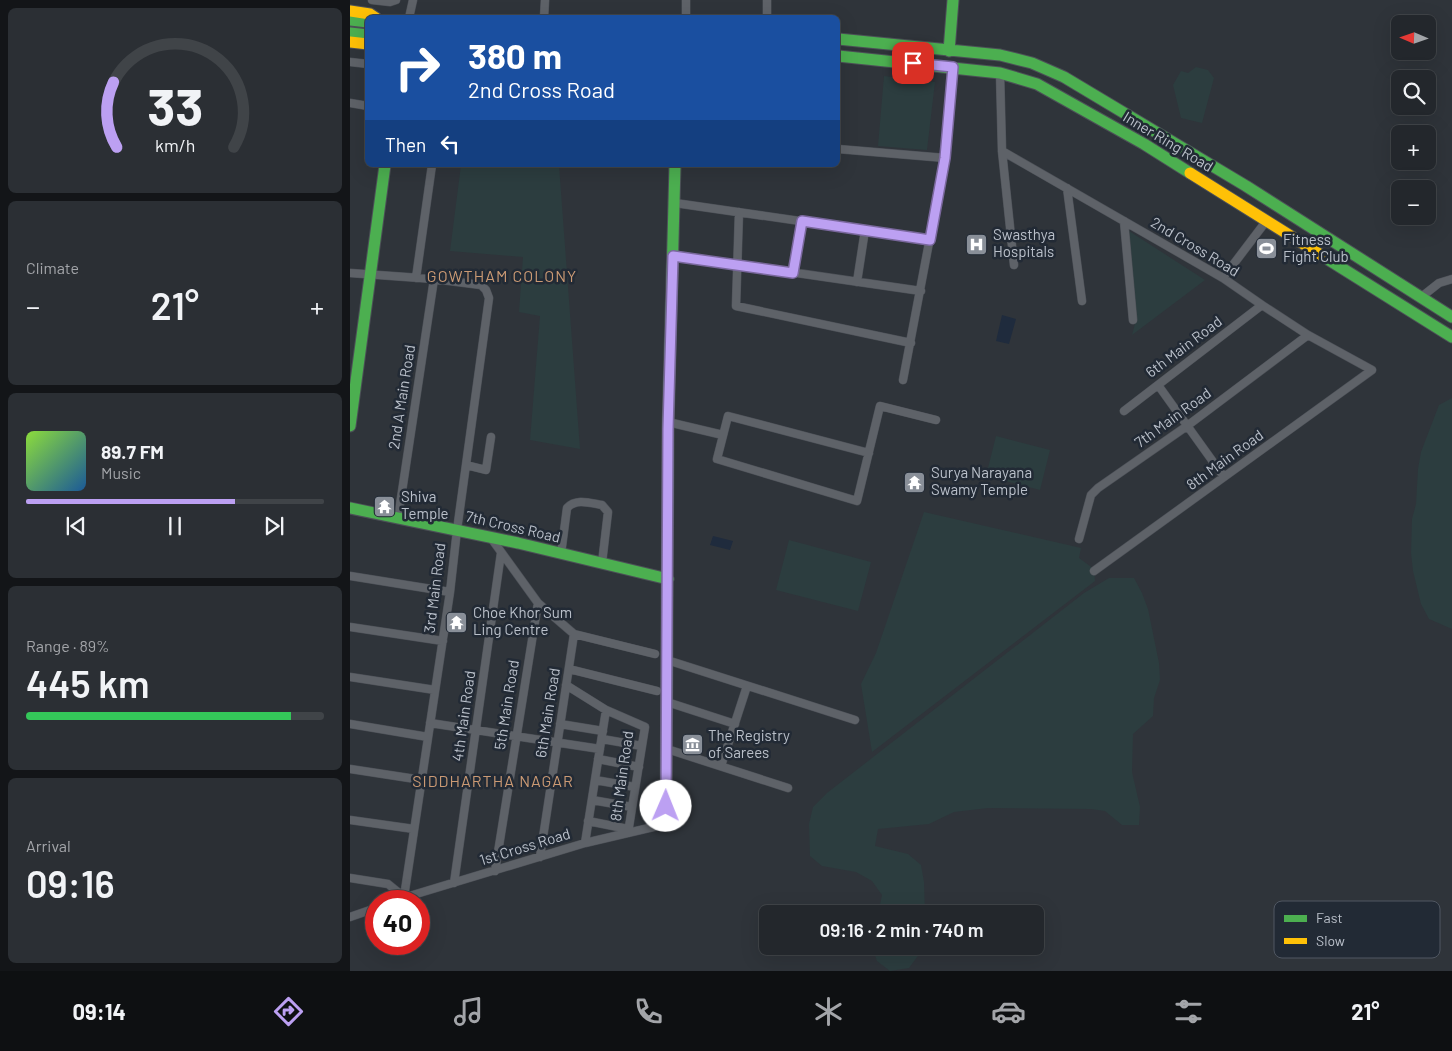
<!DOCTYPE html>
<html lang="en">
<head>
<meta charset="utf-8">
<style>
	body { margin:0; font-family:Barlow,sans-serif; background:#2b2f34; color:#f1f3f6; height:100vh; display:flex; flex-direction:column; font-size:19px; white-space:nowrap }
	* { box-sizing:border-box; margin:0 }
	p { font-size:16px; color:#a3a5a9 }
	.icon { flex:none; width:28px; height:28px; fill:none; stroke:currentColor; stroke-width:2; stroke-linecap:round; stroke-linejoin:round }
	.map { position:relative; flex:1; overflow:hidden }
	.details { display:flex; flex-direction:column; gap:8px; padding:8px; background:#131518; width:350px }
	.details>* { flex:none }
	.hud { position:absolute; left:15px; top:15px; width:475px; height:152px; border-radius:8px; box-shadow:0 5px 20px #0002,0 0 0 1px #404448; background:#1a4fa0; color:#fff; overflow:hidden }
	.needle { width:32px; rotate:272deg }
	.tools { position:absolute; left:1041px; top:15px; display:grid; gap:10px }
	.tools a { display:grid; place-items:center; width:45px; height:45px; border-radius:8px; background:#23272c; box-shadow:0 5px 20px #0002,0 0 0 1px #404448; font-size:25px }
	.speed { position:absolute; left:15px; top:890px; display:flex; gap:10px; font-size:25px; font-weight:700; text-align:center }
	.speed>* { display:grid; place-content:center; width:65px; height:65px; border-radius:50%; background:#23272c; box-shadow:0 5px 20px #0002,0 0 0 1px #404448; line-height:1 }
	.speed .limit { border:8px solid #d22; background:#fff; color:#111 }
	.pin { position:absolute; display:grid; place-items:center; width:42px; height:42px; color:#fff; margin:-21px; border-radius:10px; box-shadow:0 2px 8px #0006 }
	.me { position:absolute; width:55px; margin:-28px; rotate:1deg; stroke-linejoin:round; filter:drop-shadow(0 0 4px #0008) }
	.turn { display:flex; align-items:center; gap:18px; height:105px; padding:0 20px; font-size:22px }
	.turn .icon { width:65px; height:65px; stroke-width:2.5 }
	.turn b { display:block; font-size:35px; line-height:42px }
	.then { display:flex; align-items:center; height:48px; padding:0 20px; background:#0003; gap:10px; font-size:19px }
	.big { font-size:38px; font-weight:600; line-height:1.1 }
	.details .widget { flex:1; display:flex; flex-direction:column; justify-content:center; gap:8px; min-width:0; padding:0 18px; border-radius:8px; background:#2b2f34 }
	.details .dial { align-items:center; gap:0 }
	.dial svg { height:130px; overflow:visible; fill:none; stroke:#404448; stroke-width:7; stroke-linecap:round; text-anchor:middle }
	.dial text { fill:#f1f3f6; stroke:none }
	.song { display:flex; align-items:center; gap:15px }
	.cover { width:60px; height:60px; border-radius:8px; background:linear-gradient(135deg,hsl(90 70% 55%),hsl(210 70% 35%)) }
	.played { height:5px; border-radius:2px; background:linear-gradient(90deg,#bca0f2 70%,#404448 70%) }
	.keys { display:flex; justify-content:space-around; direction:ltr }
	.heat { display:flex; justify-content:space-between; align-items:center; font-size:28px; direction:ltr }
	.charge { height:8px; border-radius:4px; background:linear-gradient(90deg,#34c759 89%,#404448 0) }
	.trip { position:absolute; left:409px; top:905px; width:285px; height:50px; border-radius:8px; background:#23272c; box-shadow:0 5px 20px #0002,0 0 0 1px #404448; font-weight:600; line-height:50px; text-align:center }
	.tabs { display:flex; height:80px; justify-content:space-around; align-items:center; background:#0e1012; color:#a3a5a9 }
	.tabs .icon { width:35px; height:35px }
	.tabs .active { color:#bca0f2 }
	.tabs b { font-size:22px; color:#f1f3f6 }
	main { display:flex; flex:1; min-height:0 }
	.map>svg:first-child { display:block }
	.green { fill:#2c3d3f }
	.water { fill:#1f2b3d }
	.lines { fill:none; stroke-linecap:round; stroke-linejoin:round }
	.street-casing { stroke:#4c5057; stroke-width:9 }
	.fast-casing { stroke:#4c5057; stroke-width:13 }
	.slow-casing { stroke:#4c5057; stroke-width:13 }
	.street { stroke:#5e6268; stroke-width:8 }
	.fast { stroke:#4caf50; stroke-width:11 }
	.slow { stroke:#ffc107; stroke-width:11 }
	.route-casing { stroke:#7a689d; stroke-width:12 }
	.route { stroke:#bca0f2; stroke-width:9 }
	.labels { text-anchor:middle; stroke-width:5; stroke-linejoin:round; paint-order:stroke }
	.street-label { font-size:15px; fill:#bac0ca; stroke:#222a35 }
	.poi-label { font-size:15px; fill:#bac0ca; stroke:#222a35; text-anchor:start }
	.neighbourhood-label { font-size:16px; letter-spacing:1px; fill:#cb9a74; stroke:#222a35 }
	.key { fill:#222a35; stroke:#505762; stroke-width:1 }
	.key-label { font-size:14px; fill:#bac0ca }
</style>
</head>
<body>
<main>
<section class="details">
<div class="widget dial"><svg viewBox="0 0 100 80">
<path d="M14 69A42 42 0 1 1 86 69"/>
<path d="M14 69A42 42 0 0 1 12 29" stroke="#bca0f2"/>
<text x="50" y="56" font-size="32" font-weight="700">33</text>
<text x="50" y="72" font-size="11">km/h</text>
</svg></div>
<div class="widget"><p>Climate</p>
<div class="heat"><a>−</a><b class="big">21°</b><a>+</a></div>
</div>
<div class="widget">
<div class="song"><i class="cover"></i><div><b>89.7 FM</b><p>Music</p></div></div>
<div class="played"></div>
<div class="keys"><svg class="icon" aria-label="previous" viewBox="0 0 24 24"><path d="M18 5L8 12l10 7zM5 5v14"/></svg><svg class="icon" aria-label="pause" viewBox="0 0 24 24"><path d="M8 5v14M16 5v14"/></svg><svg class="icon" aria-label="next" viewBox="0 0 24 24"><path d="M6 5l10 7-10 7zM19 5v14"/></svg></div>
</div>
<div class="widget"><p>Range · 89%</p><b class="big">445 km</b><div class="charge"></div></div>
<div class="widget"><p>Arrival</p><b class="big">09:16</b></div>
</section>
<div class="map">
<svg width="1102" height="971" viewBox="0 0 1102 971">
	<rect width="100%" height="100%" fill="#2f343a"/>
	<path class="green" d="M 846,67 L 858,70 L 864,78 L 852,123 L 831,118 L 823,85 L 831,71 L 838,73 Z
		M 534,76 L 585,82 L 577,150 L 528,146 Z
		M 111,165 L 209,165 L 230,449 L 180,440 L 190,316 L 169,312 L 173,257 L 100,251 Z
		M 779,231 L 855,280 L 782,335 L 786,320 Z
		M 1102,398 L 1102,629 L 1079,619 L 1071,604 L 1063,571 L 1061,553 L 1062,519 L 1066,504 L 1068,469 L 1071,452 L 1089,405 Z
		M 646,436 L 700,450 L 690,490 L 636,476 Z
		M 574,512 L 731,548 L 729,558 L 744,569 L 745,581 L 522,752 L 511,684 L 526,653 Z
		M 439,540 L 521,562 L 508,611 L 426,590 Z
		M 759,578 L 784,578 L 792,593 L 798,609 L 809,663 L 810,680 L 804,698 L 803,716 L 783,734 L 782,772 L 790,807 L 789,825 L 772,825 L 755,811 L 741,809 L 638,808 L 604,812 L 579,824 L 528,829 L 525,846 L 558,854 L 571,865 L 574,882 L 575,914 L 528,914 L 532,895 L 522,881 L 506,872 L 472,866 L 460,856 L 459,824 L 463,807 L 477,793 L 734,593 Z
		M 522,946 L 572,946 L 570,953 L 559,968 L 540,971 L 527,961 Z"/>
	<path class="water" d="M 652,315 L 666,319 L 659,344 L 646,341 Z
		M 363,536 L 383,541 L 380,550 L 360,545 Z"/>
	<g class="lines">
		<defs>
			<path id="street" d="M 22,0 L 40,2 L 46,0
				M 59,18 L 63,0
				M 194,18 L 195,0
				M 336,18 L 336,0
				M 417,18 L 417,0
				M 0,62 L 18,64
				M 650,73 L 652,151 L 664,265
				M 0,103 L 18,106
				M 488,149 L 595,158
				M 652,151 L 873,278 L 912,305 L 958,335 L 1022,370 L 744,571
				M 717,188 L 732,301
				M 325,203 L 581,240
				M 389,212 L 386,306 L 561,343
				M 774,221 L 783,320
				M 323,255 L 571,291
				M 0,273 L 84,279 L 131,285 L 136,290 L 139,298 L 107,530 L 100,592 L 54,897
				M 443,273 L 453,221
				M 66,278 L 82,165
				M 873,278 L 917,220
				M 507,282 L 515,230
				M 1070,298 L 1089,283 L 1102,279
				M 553,380 L 595,158 L 603,67
				M 808,385 L 874,477
				M 774,411 L 912,305
				M 318,422 L 373,435
				M 519,453 L 378,416 L 367,459 L 507,501 L 530,406 L 586,420
				M 116,465 L 136,470 L 141,437
				M 48,518 L 84,279
				M 141,538 L 188,603 L 224,634 L 305,654
				M 729,539 L 741,495 L 748,488 L 837,426 L 958,335
				M 211,554 L 217,508 C 226,498 240,503 252,505 L 258,512 L 252,563
				M 0,576 L 100,592
				M 0,627 L 93,641
				M 317,660 L 505,720
				M 219,669 L 307,691
				M 0,677 L 85,690
				M 216,685 L 256,710 L 295,727 L 278,833
				M 317,702 L 385,724
				M 80,723 L 250,749
				M 0,724 L 78,737
				M 210,724 L 253,731
				M 252,739 L 292,746
				M 317,749 L 438,788
				M 248,759 L 289,767
				M 371,766 L 397,686
				M 0,769 L 72,780
				M 245,780 L 285,787
				M 242,800 L 282,807
				M 0,820 L 64,829
				M 238,821 L 278,829
				M 235,843 L 256,710
				M 190,857 L 224,634
				M 145,871 L 188,603
				M 0,878 L 38,884 L 54,897
				M 104,883 L 151,553
				M 43,901 L 235,843 L 316,824
				M 0,917 L 26,908"/>
			<path id="fast" d="M 0,20 L 18,22
				M 0,33 L 18,35
				M 488,39 L 650,55 L 682,63 L 714,77 L 896,186 L 1102,317
				M 599,51 L 603,0
				M 488,56 L 650,73 L 687,84 L 794,144 L 840,173
				M 971,255 L 1102,337
				M 0,426 L 35,165
				M 0,508 L 168,543 L 318,579
				M 316,824 L 318,429 L 325,165"/>
			<path id="slow" d="M 0,11 L 20,14 L 26,18
				M 0,42 L 18,44
				M 840,173 L 971,255"/>
		</defs>
		<use href="#street" class="street-casing"/>
		<use href="#fast" class="fast-casing"/>
		<use href="#slow" class="slow-casing"/>
		<use href="#street" class="street"/>
		<use href="#fast" class="fast"/>
		<use href="#slow" class="slow"/>
	</g>
	<g class="lines">
		<defs>
			<path id="route" d="M 316,806 L 318,429 L 323,256 L 443,273 L 452,221 L 580,240 L 595,158 L 603,67 L 563,63"/>
		</defs>
		<use href="#route" class="route-casing"/>
		<use href="#route" class="route"/>
	</g>
	<defs>
		<symbol id="hospital-square" viewBox="-11 -11 22 22"><rect x="-9" y="-9" width="18" height="18" rx="4" fill="#898f98" stroke="#222a35"/><path d="M-5-5h3v3.5h4V-5h3V5h-3V1.5h-4V5h-3Z" fill="#fff"/></symbol>
		<symbol id="stadium-square" viewBox="-11 -11 22 22"><rect x="-9" y="-9" width="18" height="18" rx="4" fill="#898f98" stroke="#222a35"/><path d="M0-5a6.5 5 0 1 0 0 10a6.5 5 0 1 0 0-10ZM-3.5-1.8h7v3.6h-7Z" fill="#fff"/></symbol>
		<symbol id="temple-square" viewBox="-11 -11 22 22"><rect x="-9" y="-9" width="18" height="18" rx="4" fill="#898f98" stroke="#222a35"/><path d="M0-6L5-2H3V0L6.5 2.5H4V6H1.5V3h-3V6H-4V2.5H-6.5L-3 0V-2H-5Z" fill="#fff"/></symbol>
		<symbol id="museum-square" viewBox="-11 -11 22 22"><rect x="-9" y="-9" width="18" height="18" rx="4" fill="#898f98" stroke="#222a35"/><path d="M0-6L6-3V-2H-6V-3ZM-5-1h2V3h-2ZM-1-1h2V3h-2ZM3-1h2V3H3ZM-6 4H6V6H-6Z" fill="#fff"/></symbol>
	</defs>
	<g fill-rule="evenodd">
		<use href="#hospital-square" x="614" y="232" width="25" height="25"/>
		<use href="#stadium-square" x="904" y="236" width="25" height="25"/>
		<use href="#temple-square" x="552" y="470" width="25" height="25"/>
		<use href="#temple-square" x="22" y="494" width="25" height="25"/>
		<use href="#temple-square" x="94" y="610" width="25" height="25"/>
		<use href="#museum-square" x="330" y="732" width="25" height="25"/>
	</g>
	<g class="labels">
		<g class="street-label">
			<text transform="translate(818 142) rotate(31)" y="5">Inner Ring Road</text>
			<text transform="translate(845 247) rotate(31)" y="5">2nd Cross Road</text>
			<text transform="translate(834 347) rotate(-37)" y="5">6th Main Road</text>
			<text transform="translate(52 397) rotate(-81)" y="5">2nd A Main Road</text>
			<text transform="translate(823 418) rotate(-36)" y="5">7th Main Road</text>
			<text transform="translate(875 460) rotate(-36)" y="5">8th Main Road</text>
			<text transform="translate(163 527) rotate(13)" y="5">7th Cross Road</text>
			<text transform="translate(85 588) rotate(-83)" y="5">3rd Main Road</text>
			<text transform="translate(157 705) rotate(-81)" y="5">5th Main Road</text>
			<text transform="translate(198 713) rotate(-81)" y="5">6th Main Road</text>
			<text transform="translate(114 716) rotate(-82)" y="5">4th Main Road</text>
			<text transform="translate(272 776) rotate(-82)" y="5">8th Main Road</text>
			<text transform="translate(175 847) rotate(-17)" y="5">1st Cross Road</text>
		</g>
		<g class="poi-label">
			<text x="643" y="240">Swasthya<tspan x="643" dy="17">Hospitals</tspan></text>
			<text x="933" y="245">Fitness<tspan x="933" dy="17">Fight Club</tspan></text>
			<text x="581" y="478">Surya Narayana<tspan x="581" dy="17">Swamy Temple</tspan></text>
			<text x="51" y="502">Shiva<tspan x="51" dy="17">Temple</tspan></text>
			<text x="123" y="618">Choe Khor Sum<tspan x="123" dy="17">Ling Centre</tspan></text>
			<text x="358" y="741">The Registry<tspan x="358" dy="17">of Sarees</tspan></text>
		</g>
		<g class="neighbourhood-label">
			<text x="152" y="282">GOWTHAM COLONY</text>
			<text x="143" y="787">SIDDHARTHA NAGAR</text>
		</g>
	</g>
	<rect x="924" y="901" width="166" height="57" rx="8" class="key"/>
	<rect x="934" y="915" width="23" height="7" fill="#4caf50"/>
	<rect x="934" y="938" width="23" height="6" fill="#ffc107"/>
	<g class="key-label">
		<text x="966" y="923">Fast</text>
		<text x="966" y="946">Slow</text>
	</g>
</svg>
<div class="tools">
<a><svg class="needle" viewBox="-14 -14 28 28"><path d="M0-13l5 13h-10z" fill="#e53935"/><path d="M0 13l5-13h-10z" fill="#a3a5a9"/></svg></a>
<a><svg class="icon" aria-label="search" viewBox="0 0 24 24"><circle cx="10" cy="10" r="6"/><path d="M15 15l6 6"/></svg></a>
<a>+</a>
<a>−</a>
</div>
<div class="speed"><div class="limit">40</div></div>
<div class="pin" style="left:563px;top:63px;background:#d93025"><svg class="icon" aria-label="arrive" viewBox="0 0 24 24"><path d="M6 21V4h12l-3 4 3 4H6"/></svg></div>
<svg class="me" style="left:316px;top:806px" viewBox="-20 -20 40 40"><circle r="19" fill="#fff"/><path d="M0-13L10 11 0 6-10 11z" fill="#bca0f2"/></svg>
<div class="trip">09:16 · 2 min · 740 m</div>
<div class="hud">
<div class="turn"><svg class="icon" aria-label="right" viewBox="0 0 24 24"><path d="M7 20v-9h11M14 6l5 5-5 5"/></svg><div><b>380 m</b>2nd Cross Road</div></div>
<div class="then">Then<svg class="icon" aria-label="left" viewBox="0 0 24 24"><path d="M17 20v-9H6M10 6l-5 5 5 5"/></svg></div>
</div>
</div>
</main>
<nav class="tabs">
<b>09:14</b>
<svg class="icon active" aria-label="directions" viewBox="0 0 24 24"><path d="M12 3l9 9-9 9-9-9zM9 14v-3h6M13 9l2 2-2 2"/></svg>
<svg class="icon" aria-label="music" viewBox="0 0 24 24"><path d="M9 18V5l10-2v13"/><circle cx="6" cy="18" r="3"/><circle cx="16" cy="16" r="3"/></svg>
<svg class="icon" aria-label="phone" viewBox="0 0 24 24"><path d="M5 4h4l2 5-3 2q2 4 5 5l2-3 5 2v4C11 20 4 13 5 4z"/></svg>
<svg class="icon" aria-label="climate" viewBox="0 0 24 24"><path d="M12 3v18M4 7l16 10M4 17L20 7"/></svg>
<svg class="icon" aria-label="car" viewBox="0 0 24 24"><path d="M5 17H2v-5l4-1 3-4h7l3 4 3 1v5h-3M9 17h6M6 11h13"/><circle cx="7" cy="17" r="2"/><circle cx="17" cy="17" r="2"/></svg>
<svg class="icon" aria-label="filters" viewBox="0 0 24 24"><path d="M4 7h16M4 17h16"/><circle cx="9" cy="7" r="2"/><circle cx="15" cy="17" r="2"/></svg>
<b>21°</b>
</nav>
</body>
</html>
